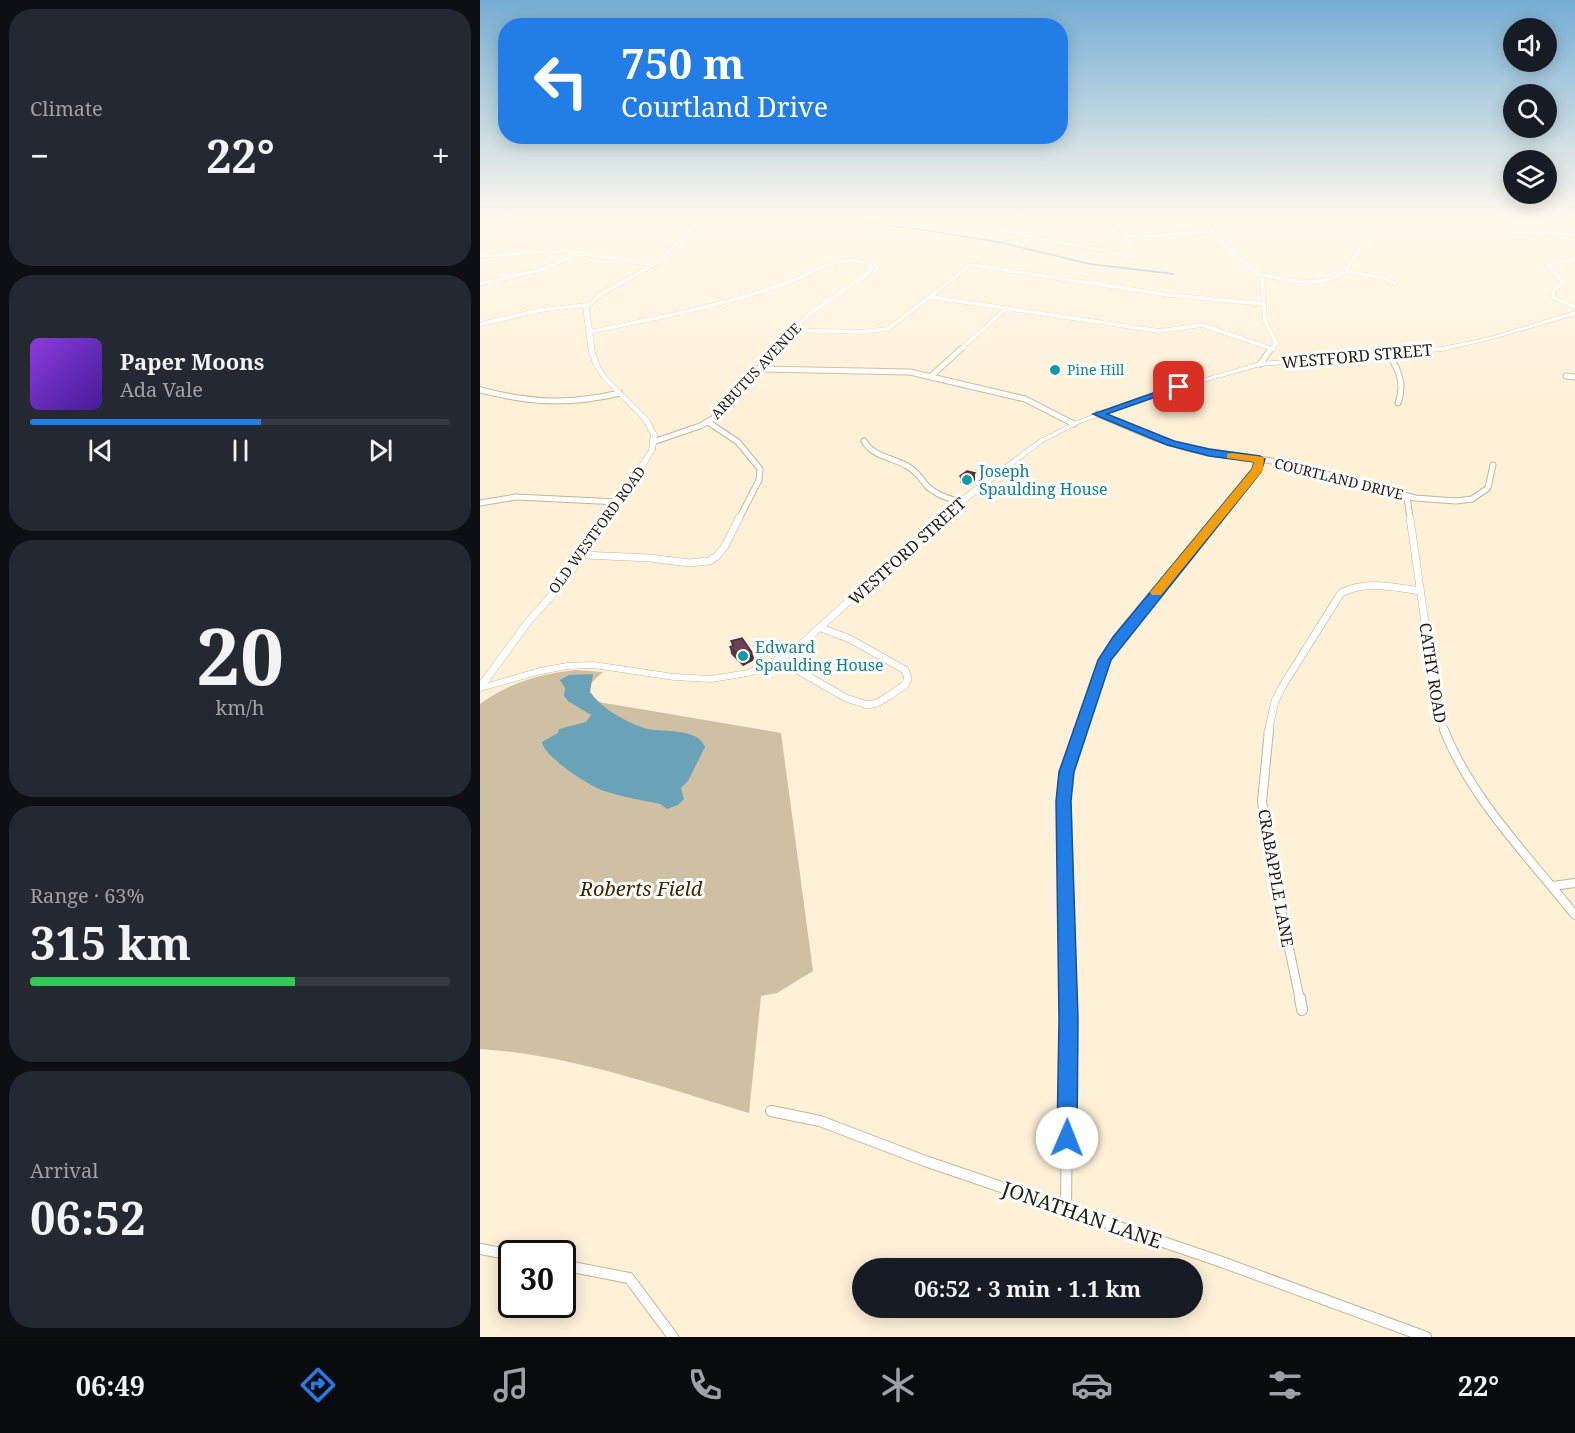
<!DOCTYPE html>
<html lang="en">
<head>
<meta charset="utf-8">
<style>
	body { margin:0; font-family:"Noto Serif",serif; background:#242831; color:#f1f3f6; height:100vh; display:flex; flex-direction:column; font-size:22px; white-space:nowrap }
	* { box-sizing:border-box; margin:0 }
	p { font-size:20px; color:#9ea1a6 }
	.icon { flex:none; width:33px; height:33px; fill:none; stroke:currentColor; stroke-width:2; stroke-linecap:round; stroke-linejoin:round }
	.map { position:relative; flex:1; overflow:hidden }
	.details { display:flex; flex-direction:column; gap:9px; padding:9px; background:#0d0f14; width:480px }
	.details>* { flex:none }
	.banner { position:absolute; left:18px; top:18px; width:570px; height:126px; border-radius:24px; box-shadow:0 3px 15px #0003; background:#237de7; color:#fff; overflow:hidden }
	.buttons { position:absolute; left:1023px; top:18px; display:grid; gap:12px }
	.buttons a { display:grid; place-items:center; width:54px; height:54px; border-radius:50%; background:#171b24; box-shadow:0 3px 15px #0003; font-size:30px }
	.speed { position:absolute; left:18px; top:1240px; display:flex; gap:12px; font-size:30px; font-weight:700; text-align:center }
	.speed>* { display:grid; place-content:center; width:78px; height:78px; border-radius:50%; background:#171b24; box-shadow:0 3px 15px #0003; line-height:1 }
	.speed .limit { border:3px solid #111; border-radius:9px; background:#fff; color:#111 }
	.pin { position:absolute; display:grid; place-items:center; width:51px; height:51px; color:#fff; margin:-26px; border-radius:12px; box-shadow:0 3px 9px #0006 }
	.me { position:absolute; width:66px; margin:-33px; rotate:1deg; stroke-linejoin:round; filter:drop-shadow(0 0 4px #0008) }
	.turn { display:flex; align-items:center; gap:21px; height:126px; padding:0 24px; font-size:27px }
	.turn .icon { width:78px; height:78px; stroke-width:2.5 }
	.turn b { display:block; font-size:42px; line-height:51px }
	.big { font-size:45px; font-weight:700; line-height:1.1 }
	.details .widget { flex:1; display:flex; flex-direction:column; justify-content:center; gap:9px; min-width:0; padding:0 21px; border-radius:24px; background:#242831 }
	.details .dial { align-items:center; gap:0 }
	.dial b { font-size:78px; line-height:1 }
	.song { display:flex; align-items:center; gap:18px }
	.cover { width:72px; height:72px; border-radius:9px; background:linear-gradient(135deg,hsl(270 70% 55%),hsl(260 70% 35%)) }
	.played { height:6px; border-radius:3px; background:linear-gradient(90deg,#237de7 55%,#363941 55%) }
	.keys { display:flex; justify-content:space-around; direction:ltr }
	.heat { display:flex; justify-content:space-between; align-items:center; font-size:33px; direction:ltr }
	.charge { height:9px; border-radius:4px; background:linear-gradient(90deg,#34c759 63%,#363941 0) }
	.trip { position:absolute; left:372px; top:1258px; width:351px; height:60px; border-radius:30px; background:#171b24; box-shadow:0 3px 15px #0003; font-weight:700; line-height:60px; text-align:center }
	.menu { display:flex; height:96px; justify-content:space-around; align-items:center; background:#090b0e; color:#9ea1a6 }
	.menu .icon { width:42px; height:42px }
	.menu .active { color:#237de7 }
	.menu b { font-size:27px; color:#f1f3f6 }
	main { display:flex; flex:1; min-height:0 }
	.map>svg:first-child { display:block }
	.green { fill:#cfc0a4 }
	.water { fill:#6aa2b7 }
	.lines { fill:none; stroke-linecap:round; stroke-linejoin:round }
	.stream { stroke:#6aa2b7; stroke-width:1.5 }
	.street-far4-casing { stroke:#c4b496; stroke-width:4.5 }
	.street-far3-casing { stroke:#c4b496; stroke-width:7 }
	.street-far2-casing { stroke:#c4b496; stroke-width:8 }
	.street-far1-casing { stroke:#c4b496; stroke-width:10 }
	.street-casing { stroke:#c4b496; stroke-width:12 }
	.secondary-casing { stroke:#c4b496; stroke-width:1 }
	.street-far4 { stroke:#fff; stroke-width:4 }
	.street-far3 { stroke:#fff; stroke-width:5 }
	.street-far2 { stroke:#fff; stroke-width:7 }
	.street-far1 { stroke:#fff; stroke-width:8 }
	.street { stroke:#fff; stroke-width:10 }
	.secondary { fill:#fff; fill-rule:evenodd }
	.wall { fill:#5b384b }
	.shaded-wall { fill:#4a2e3d }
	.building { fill:#6a4157; stroke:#4a2e3d; stroke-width:1.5 }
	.route { fill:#237de7; stroke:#175196; stroke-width:1.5 }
	.slow { fill:#f59e0b }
	.culture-dot { fill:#0f9aa8; stroke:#fff; stroke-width:2 }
	.labels { text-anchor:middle; stroke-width:6; stroke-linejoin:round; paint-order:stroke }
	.far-culture-label { font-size:14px; fill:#0d838f; stroke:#fff; text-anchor:start }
	.far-street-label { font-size:14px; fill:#211b0f; stroke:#fff }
	.street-label { font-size:16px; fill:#211b0f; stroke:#fff }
	.culture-label { font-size:16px; fill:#0d838f; stroke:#fff; text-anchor:start }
	.near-park-label { font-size:20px; font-style:italic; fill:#392802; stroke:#fff }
	.near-street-label { font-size:20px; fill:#211b0f; stroke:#fff }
</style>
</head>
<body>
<main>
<section class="details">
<div class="widget"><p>Climate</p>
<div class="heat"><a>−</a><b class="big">22°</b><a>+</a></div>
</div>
<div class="widget">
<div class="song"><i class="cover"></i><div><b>Paper Moons</b><p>Ada Vale</p></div></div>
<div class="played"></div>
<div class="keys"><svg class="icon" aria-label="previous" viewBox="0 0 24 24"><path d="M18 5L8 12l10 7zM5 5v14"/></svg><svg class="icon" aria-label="pause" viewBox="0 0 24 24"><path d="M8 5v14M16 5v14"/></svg><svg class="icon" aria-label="next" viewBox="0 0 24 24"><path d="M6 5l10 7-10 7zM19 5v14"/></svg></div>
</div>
<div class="widget dial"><b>20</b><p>km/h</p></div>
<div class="widget"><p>Range · 63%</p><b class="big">315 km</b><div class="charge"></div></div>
<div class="widget"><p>Arrival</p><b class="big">06:52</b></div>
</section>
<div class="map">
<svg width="1095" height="1337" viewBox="0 0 1095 1337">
	<rect width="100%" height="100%" fill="#fff1d8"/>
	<path class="green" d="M 95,670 L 123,672 L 95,698 L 301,733 L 333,971 L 297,993 L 281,996 L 269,1113 C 181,1087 92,1055 0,1049 L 0,704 C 28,683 60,674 95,670 Z"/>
	<path class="water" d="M 113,674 L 110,692 C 124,710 142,720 164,728 C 181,733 218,727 225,747 L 208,781 L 201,788 L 204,799 L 198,805 L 187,809 L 180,804 C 162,800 142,797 124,791 C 109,786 64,757 62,742 L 78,733 L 79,729 L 106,722 L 111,715 L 88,701 L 84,696 L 85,688 L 80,680 L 89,675 Z"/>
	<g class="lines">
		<path class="stream" d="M 338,217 L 438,229 L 518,242 L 610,264 L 694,274"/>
		<defs>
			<path id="street-far4" d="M 169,217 L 215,223
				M 537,217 L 518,222 L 515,227 C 559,242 607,245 652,257 L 656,255 L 641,228 L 626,217
				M 721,217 L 750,251 L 782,277 L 785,321 L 796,343 L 790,351
				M 1,228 L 70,217
				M 1033,232 L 1095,235
				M 646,237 L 733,232
				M 0,256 L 84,251 L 174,265
				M 1095,260 L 1073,263 L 1068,266 L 1083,282 L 1073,292 L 1074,298 L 1095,307
				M 864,271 L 904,278 L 914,283
				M 782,275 C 806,279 844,290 864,271 C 875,262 885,235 892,222 L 900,218
				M 0,284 L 64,269 L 100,252
				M 451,297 L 679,331 L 722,325 L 793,349
				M 0,324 L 61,310 L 107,305
				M 314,330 L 379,332 L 408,329 L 491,265 L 689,295 L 784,304
				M 109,332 C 176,318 244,306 309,282 C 335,272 364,250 391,266 L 391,270 L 386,275 L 329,314 L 295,351
				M 479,351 L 527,308"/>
			<path id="street-far3" d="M 908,353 C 919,370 925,384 918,403
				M 780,364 L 791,349
				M 278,369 L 430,372 L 545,399 L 594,424
				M 451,376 L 481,349
				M 1086,376 L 1095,377
				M 0,390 C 51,403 89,405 140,393
				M 618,414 L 675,438 L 711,449 L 805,463 L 935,498 L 976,501 L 992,499 L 1008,488 L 1013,465
				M 228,422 L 258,442 L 280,469 L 279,480 L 259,519
				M 384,441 C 393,457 412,457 427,466 C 437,471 440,478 447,486 C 456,495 468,498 480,502
				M 173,442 L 220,426 L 234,418 L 297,349
				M 927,496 L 930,519
				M 0,503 L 36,497 L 139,502
				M 737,519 L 777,470 L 780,460"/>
			<path id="street-far2" d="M 930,518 L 958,714 L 965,732
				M 103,555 L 170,558 L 209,563 L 229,561 L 237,556 L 245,546 L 259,518
				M 298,659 L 366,698 L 387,705 L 397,703 L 409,696 L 425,685 L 428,678 L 425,670 L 370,639 L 341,628
				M 598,732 L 618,675 L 638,640 L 738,518
				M 788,732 L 795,701 L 802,687 L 861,593 C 886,580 913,587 940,591"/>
			<path id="street-far1" d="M 789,730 L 782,802 L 800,906 L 820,1000
				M 964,730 C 992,800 1049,857 1095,915
				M 1073,886 L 1095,883
				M 588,1000 L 583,801 L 598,730"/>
			<path id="street" d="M 820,998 L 822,1010
				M 291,1111 L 340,1121 L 445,1161 L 739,1261 L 946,1337
				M 586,1209 L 588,998
				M 0,1249 L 32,1255
				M 82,1265 L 149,1278 L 193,1337"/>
			<path id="secondary" d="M 221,217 L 225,217 L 179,264 L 124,295 L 109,307 L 115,353 L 120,366 L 126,376 L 169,419 L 177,435 L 175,450 L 143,502 L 84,587 L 51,624 L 8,683 L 60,668 L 87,663 L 114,662 L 194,674 L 232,676 L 268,670 L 308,651 L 472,504 L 559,440 L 594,422 L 660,397 L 780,362 L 962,347 L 1010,337 L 1095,311 L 1095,315 L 1013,339 L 962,351 L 780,366 L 664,399 L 598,424 L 563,442 L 478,508 L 314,655 L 273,675 L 232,682 L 194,680 L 114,668 L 87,669 L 61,674 L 0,691 L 0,681 L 45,620 L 78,583 L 135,502 L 169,450 L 171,435 L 163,420 L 122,378 L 114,366 L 109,353 L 103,307 L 120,292 L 175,262 Z"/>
		</defs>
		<use href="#street-far4" class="street-far4-casing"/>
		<use href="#street-far3" class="street-far3-casing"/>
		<use href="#street-far2" class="street-far2-casing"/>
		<use href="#street-far1" class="street-far1-casing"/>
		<use href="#street" class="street-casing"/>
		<use href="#secondary" class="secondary-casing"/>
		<use href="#street-far4" class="street-far4"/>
		<use href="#street-far3" class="street-far3"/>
		<use href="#street-far2" class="street-far2"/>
		<use href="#street-far1" class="street-far1"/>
		<use href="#street" class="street"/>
		<use href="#secondary" class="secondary"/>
	</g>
	<path class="wall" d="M 495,473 L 495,480 L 488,485 L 480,483 L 480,476 Z
		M 251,641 L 273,654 L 274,660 L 263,666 L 251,654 L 250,647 L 252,646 Z"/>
	<path class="shaded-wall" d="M 495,473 L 495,480 L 488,485 L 488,479 Z
		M 273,654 L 274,660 L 263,666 L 262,659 Z"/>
	<path class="building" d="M 487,471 L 495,473 L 488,479 L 480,476 Z
		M 262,638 L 273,654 L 262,659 L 250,647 L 254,645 L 251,641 Z"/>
	<linearGradient id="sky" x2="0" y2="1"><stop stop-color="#75add4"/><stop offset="0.54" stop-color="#fff9ed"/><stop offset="1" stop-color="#fff9ed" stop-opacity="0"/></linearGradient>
	<rect width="1095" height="404" fill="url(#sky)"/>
	<path class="route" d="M 696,385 L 704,387 L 627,414 L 694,441 L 729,449 L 780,456 L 785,459 L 781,472 L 631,660 L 594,772 L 591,801 L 598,1019 L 597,1138 L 594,1144 L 587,1147 L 579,1144 L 577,1138 L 579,1019 L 576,801 L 579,772 L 618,660 L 633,637 L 772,469 L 774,462 L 729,456 L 687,445 L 613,414 Z"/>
	<path class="slow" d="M 751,453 L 784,457 L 783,470 L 681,595 L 672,595 L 670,592 L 672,590 L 772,469 L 774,462 L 747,458 L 747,454 Z"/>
	<g class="culture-dot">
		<circle cx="575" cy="370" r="6"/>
		<circle cx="487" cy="480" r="6"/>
		<circle cx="263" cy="656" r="6"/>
	</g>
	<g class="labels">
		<g class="far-culture-label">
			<text x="587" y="375">Pine Hill</text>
		</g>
		<g class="far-street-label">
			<text transform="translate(276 371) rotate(-47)" y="5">ARBUTUS AVENUE</text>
			<text transform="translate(859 479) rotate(14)" y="5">COURTLAND DRIVE</text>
			<text transform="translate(117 530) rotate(-54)" y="5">OLD WESTFORD ROAD</text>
		</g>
		<g class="street-label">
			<text transform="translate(877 356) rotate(-5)" y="6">WESTFORD STREET</text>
			<text transform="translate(427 551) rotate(-42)" y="6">WESTFORD STREET</text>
			<text transform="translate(953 673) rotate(81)" y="6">CATHY ROAD</text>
			<text transform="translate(796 878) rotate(80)" y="6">CRABAPPLE LANE</text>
		</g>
		<g class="culture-label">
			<text x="499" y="477">Joseph<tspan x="499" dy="18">Spaulding House</tspan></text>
			<text x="275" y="653">Edward<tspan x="275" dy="18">Spaulding House</tspan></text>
		</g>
		<g class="near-park-label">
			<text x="161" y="896">Roberts Field</text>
		</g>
		<g class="near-street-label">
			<text transform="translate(602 1215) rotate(19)" y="7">JONATHAN LANE</text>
		</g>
	</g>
</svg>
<div class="buttons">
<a><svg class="icon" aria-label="sound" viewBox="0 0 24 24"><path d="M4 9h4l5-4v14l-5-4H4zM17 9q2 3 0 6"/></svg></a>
<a><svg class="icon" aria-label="search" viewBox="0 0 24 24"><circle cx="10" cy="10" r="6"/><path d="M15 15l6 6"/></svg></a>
<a><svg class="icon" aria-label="layers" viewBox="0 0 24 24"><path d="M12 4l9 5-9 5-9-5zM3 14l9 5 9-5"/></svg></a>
</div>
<div class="speed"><div class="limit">30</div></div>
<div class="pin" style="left:699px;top:387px;background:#d93025"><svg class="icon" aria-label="arrive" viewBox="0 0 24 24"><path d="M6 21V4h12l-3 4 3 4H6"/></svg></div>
<svg class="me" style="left:587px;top:1138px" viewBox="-20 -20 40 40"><circle r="19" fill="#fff"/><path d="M0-13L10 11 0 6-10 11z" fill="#237de7"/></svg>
<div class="trip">06:52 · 3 min · 1.1 km</div>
<div class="banner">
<div class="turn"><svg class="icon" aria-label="left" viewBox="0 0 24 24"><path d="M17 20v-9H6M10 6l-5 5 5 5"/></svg><div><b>750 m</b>Courtland Drive</div></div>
</div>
</div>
</main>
<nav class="menu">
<b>06:49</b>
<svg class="icon active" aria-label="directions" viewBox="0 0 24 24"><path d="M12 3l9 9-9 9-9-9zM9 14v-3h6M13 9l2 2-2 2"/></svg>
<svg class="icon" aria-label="music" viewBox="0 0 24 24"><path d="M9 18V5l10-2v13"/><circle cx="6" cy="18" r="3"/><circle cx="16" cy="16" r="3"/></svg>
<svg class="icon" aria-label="phone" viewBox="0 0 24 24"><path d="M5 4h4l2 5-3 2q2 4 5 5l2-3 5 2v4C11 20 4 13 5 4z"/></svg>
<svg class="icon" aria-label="climate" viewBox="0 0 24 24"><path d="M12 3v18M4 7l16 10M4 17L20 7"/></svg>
<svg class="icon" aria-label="car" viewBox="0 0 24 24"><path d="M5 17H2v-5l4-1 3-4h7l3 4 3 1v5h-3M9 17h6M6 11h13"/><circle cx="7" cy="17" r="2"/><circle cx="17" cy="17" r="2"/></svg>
<svg class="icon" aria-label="filters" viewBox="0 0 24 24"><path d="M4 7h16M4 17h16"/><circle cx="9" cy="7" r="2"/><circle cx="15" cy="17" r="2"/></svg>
<b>22°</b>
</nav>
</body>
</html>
